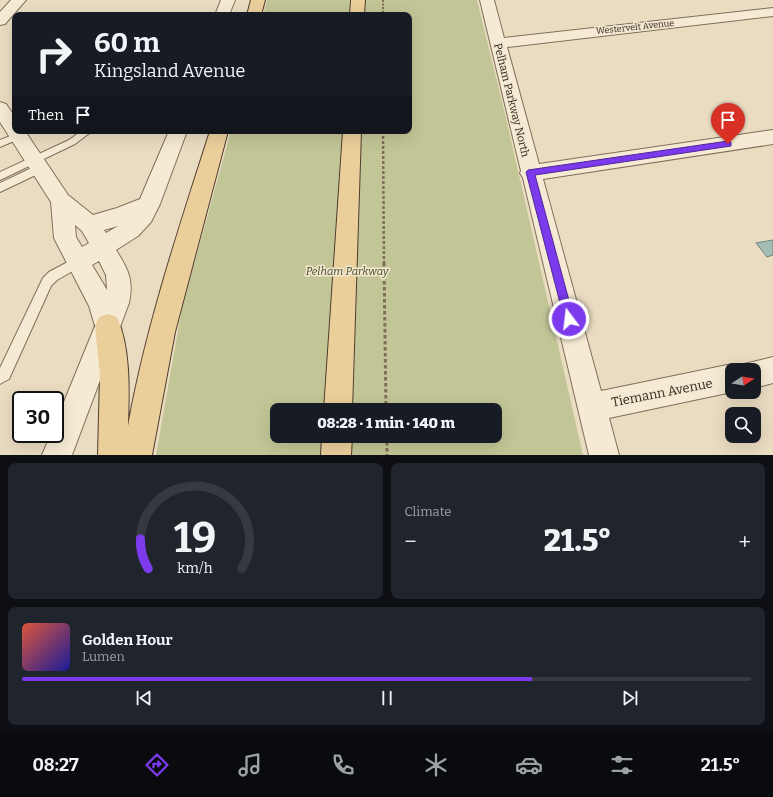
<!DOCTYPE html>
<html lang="en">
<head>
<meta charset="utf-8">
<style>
	body { margin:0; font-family:Bitter,serif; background:#20242c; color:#f1f3f6; height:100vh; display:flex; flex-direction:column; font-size:15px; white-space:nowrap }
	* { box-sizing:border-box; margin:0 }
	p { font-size:13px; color:#9ea1a6 }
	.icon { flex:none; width:22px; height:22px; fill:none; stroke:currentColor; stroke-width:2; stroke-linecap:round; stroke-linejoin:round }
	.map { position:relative; height:455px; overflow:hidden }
	.details { display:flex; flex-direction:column; gap:8px; padding:8px; background:#0d0f14; flex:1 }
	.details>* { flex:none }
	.hud { position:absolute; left:12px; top:12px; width:400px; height:122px; border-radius:8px; box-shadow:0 4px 16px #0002; background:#171b24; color:#f1f3f6; overflow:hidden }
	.needle { width:26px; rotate:78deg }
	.buttons { position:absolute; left:725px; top:363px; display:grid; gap:8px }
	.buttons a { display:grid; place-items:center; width:36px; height:36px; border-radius:8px; background:#171b24; box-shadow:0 4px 16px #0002; font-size:20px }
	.speed { position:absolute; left:12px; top:391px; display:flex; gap:8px; font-size:20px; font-weight:700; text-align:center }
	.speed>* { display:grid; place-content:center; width:52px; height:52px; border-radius:50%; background:#171b24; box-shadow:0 4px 16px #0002; line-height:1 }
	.speed .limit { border:2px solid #111; border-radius:6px; background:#fff; color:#111 }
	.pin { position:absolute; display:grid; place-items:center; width:34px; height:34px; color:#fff; margin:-41px -17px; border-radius:50% 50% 50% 0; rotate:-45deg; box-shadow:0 0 4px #0007 }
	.pin .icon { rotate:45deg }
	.me { position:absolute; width:44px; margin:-22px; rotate:345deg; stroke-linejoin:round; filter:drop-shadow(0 0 3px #0008) }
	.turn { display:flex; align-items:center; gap:14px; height:84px; padding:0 16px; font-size:18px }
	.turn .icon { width:52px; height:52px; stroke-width:2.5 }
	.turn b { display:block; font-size:28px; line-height:34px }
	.then { display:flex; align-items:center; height:38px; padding:0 16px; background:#0003; gap:8px; font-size:15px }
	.big { font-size:30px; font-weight:800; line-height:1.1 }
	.details .widget { flex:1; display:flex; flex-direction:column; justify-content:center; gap:6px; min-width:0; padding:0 14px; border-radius:8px; background:#20242c }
	.details .dial { align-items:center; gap:0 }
	.dial svg { height:104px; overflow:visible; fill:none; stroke:#363941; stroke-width:7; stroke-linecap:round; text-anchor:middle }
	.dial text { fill:#f1f3f6; stroke:none }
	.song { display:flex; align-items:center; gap:12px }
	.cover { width:48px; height:48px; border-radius:6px; background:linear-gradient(135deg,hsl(10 70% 55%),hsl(240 70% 35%)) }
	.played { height:4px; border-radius:2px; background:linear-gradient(90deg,#7c3aed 70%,#363941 70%) }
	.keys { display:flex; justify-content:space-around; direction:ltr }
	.heat { display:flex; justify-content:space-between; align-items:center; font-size:22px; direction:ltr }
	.details .tiles { flex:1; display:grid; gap:8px; grid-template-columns:1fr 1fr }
	.widget:last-child { grid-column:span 2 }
	.trip { position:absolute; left:270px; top:403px; width:232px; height:40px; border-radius:8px; background:#171b24; box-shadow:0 4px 16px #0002; font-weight:800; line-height:40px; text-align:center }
	.tab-bar { display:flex; height:64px; justify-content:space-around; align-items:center; background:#090b0e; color:#9ea1a6 }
	.tab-bar .icon { width:28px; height:28px }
	.tab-bar .selected { color:#7c3aed }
	.tab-bar b { font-size:18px; color:#f1f3f6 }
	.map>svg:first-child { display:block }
	.green { fill:#c2c696; fill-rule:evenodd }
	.water { fill:#a3bcb4; stroke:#6b8981 }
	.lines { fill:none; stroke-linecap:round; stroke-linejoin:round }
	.service-casing { stroke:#816e5a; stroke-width:2 }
	.minor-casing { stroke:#816e5a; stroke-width:2 }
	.primary-casing { stroke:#4f3c2e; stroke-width:2 }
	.path-far2 { stroke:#816e5a; stroke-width:2; stroke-dasharray:2 1.5; stroke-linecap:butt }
	.path-far1 { stroke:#816e5a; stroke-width:2.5; stroke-dasharray:3 2; stroke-linecap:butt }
	.path { stroke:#816e5a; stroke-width:3; stroke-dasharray:3.5 2.5; stroke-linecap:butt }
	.service { fill:#f5ead3; fill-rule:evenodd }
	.minor { fill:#f5ead3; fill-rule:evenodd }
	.primary { fill:#ebcf9b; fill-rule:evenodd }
	.route { fill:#7c3aed; stroke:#51269a }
	.labels { text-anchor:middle; stroke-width:3; stroke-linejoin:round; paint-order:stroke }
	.far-street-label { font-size:9px; fill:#32271d; stroke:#f2e7d0 }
	.street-label { font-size:11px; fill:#32271d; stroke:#f2e7d0 }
	.park-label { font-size:11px; font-style:italic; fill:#444d25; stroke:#f2e7d0 }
	.near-street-label { font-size:13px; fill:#32271d; stroke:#f2e7d0 }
</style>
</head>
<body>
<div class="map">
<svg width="773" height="455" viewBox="0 0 773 455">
	<rect width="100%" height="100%" fill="#eadcc1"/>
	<path class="green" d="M 267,0 L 477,0 L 506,118 L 583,455 L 156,455 L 182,308 L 231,131 L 409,131 L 409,15 L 263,15 ZM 277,410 L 495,410 L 495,436 L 277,436 Z"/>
	<path class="water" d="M 773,240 L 773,255 L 767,257 L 756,243 Z"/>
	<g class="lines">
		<defs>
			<path id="service" d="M 81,131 L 92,131 L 75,144 L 0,180 L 0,172 L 69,140 Z
				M 18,133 L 21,134 L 23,136 L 21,138 L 0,147 L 0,140 Z
				M 40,164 L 44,165 L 45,168 L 44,171 L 0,192 L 0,183 Z
				M 79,256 L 83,257 L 85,261 L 83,265 L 57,280 L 51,286 L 9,379 L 0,384 L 0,368 L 43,278 L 49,272 Z"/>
			<path id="minor" d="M 11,0 L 26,0 L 5,24 L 0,25 L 0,12 Z
				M 221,0 L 235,0 L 229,15 L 215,15 Z
				M 480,0 L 494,0 L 504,38 L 773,8 L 773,16 L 507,47 L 539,164 L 773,130 L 773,144 L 543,179 L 601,391 L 732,364 L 742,370 L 744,364 L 773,357 L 773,383 L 754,388 L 754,370 L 732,370 L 732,392 L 609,418 L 619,455 L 589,455 L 523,178 L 520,173 L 521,171 Z
				M 0,102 L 6,104 L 15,117 L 15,131 L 25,131 L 68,195 L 93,215 L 117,208 L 140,199 L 169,131 L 187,131 L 160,204 L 151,222 L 138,236 L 116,250 C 128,269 134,280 129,303 L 72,455 L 42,455 L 51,434 L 55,434 L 55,424 L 95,326 L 89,306 L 54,238 L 51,202 L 0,122 ZM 75,225 L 82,231 L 89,243 L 82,247 L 76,237 ZM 118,226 L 106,233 L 104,230 ZM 99,261 L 106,275 L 107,290 L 92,265 Z"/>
			<path id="primary" d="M 251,0 L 265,0 L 261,15 L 247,15 Z
				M 351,0 L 365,0 L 364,15 L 350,15 Z
				M 210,131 L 228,131 L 175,332 L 152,455 L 98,455 L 100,376 L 95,326 L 99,317 L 108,314 L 117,317 C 131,350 129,392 128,426 C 146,326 179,228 210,131 Z
				M 343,131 L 361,131 L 352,410 L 324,410 Z
				M 322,436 L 352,436 L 351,455 L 321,455 Z"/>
		</defs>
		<use href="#service" class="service-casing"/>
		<use href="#minor" class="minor-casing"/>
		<use href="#primary" class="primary-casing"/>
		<path class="path-far2" d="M 383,0 L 383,15"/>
		<path class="path-far1" d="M 383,131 L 384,264"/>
		<path class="path" d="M 384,263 L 386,410
			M 387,436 L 387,455"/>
		<use href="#service" class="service"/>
		<use href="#minor" class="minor"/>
		<use href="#primary" class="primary"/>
	</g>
	<path class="route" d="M 728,141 L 731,142 L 731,146 L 535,175 L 574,319 L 572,322 L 569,324 L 565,322 L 526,172 L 528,170 Z"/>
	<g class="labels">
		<g class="far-street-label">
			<text transform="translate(635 27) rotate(-6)" y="3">Westervelt Avenue</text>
		</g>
		<g class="street-label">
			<text transform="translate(512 100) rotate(76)" y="4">Pelham Parkway North</text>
		</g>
		<g class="park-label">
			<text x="347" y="275">Pelham Parkway</text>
		</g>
		<g class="near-street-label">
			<text transform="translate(662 392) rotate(-11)" y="5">Tiemann Avenue</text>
		</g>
	</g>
</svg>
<div class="buttons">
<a><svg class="needle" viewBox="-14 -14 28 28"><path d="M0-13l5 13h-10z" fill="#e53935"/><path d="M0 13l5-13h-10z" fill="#9ea1a6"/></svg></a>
<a><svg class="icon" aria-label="search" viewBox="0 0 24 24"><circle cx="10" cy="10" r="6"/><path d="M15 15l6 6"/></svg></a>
</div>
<div class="speed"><div class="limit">30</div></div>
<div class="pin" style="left:728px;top:144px;background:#d93025"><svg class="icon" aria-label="arrive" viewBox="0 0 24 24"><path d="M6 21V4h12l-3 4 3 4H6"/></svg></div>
<svg class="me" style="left:569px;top:319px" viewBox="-20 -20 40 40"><circle r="17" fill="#7c3aed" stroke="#fff" stroke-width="3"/><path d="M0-11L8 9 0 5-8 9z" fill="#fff"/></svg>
<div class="trip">08:28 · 1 min · 140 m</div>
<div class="hud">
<div class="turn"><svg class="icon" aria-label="right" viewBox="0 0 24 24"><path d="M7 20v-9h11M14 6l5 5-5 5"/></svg><div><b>60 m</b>Kingsland Avenue</div></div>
<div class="then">Then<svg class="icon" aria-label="arrive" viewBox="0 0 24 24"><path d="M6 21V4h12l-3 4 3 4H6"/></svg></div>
</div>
</div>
<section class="details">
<div class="tiles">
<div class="widget dial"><svg viewBox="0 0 100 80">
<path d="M14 69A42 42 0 1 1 86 69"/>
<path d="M14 69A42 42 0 0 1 8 46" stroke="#7c3aed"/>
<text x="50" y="56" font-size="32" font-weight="700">19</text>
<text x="50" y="72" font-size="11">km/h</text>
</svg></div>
<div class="widget"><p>Climate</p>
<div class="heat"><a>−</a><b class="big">21.5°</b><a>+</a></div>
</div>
<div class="widget">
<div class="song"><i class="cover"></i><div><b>Golden Hour</b><p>Lumen</p></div></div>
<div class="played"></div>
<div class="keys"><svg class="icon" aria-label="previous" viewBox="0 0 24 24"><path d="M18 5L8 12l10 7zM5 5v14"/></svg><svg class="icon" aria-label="pause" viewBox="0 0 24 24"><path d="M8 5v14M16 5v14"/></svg><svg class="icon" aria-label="next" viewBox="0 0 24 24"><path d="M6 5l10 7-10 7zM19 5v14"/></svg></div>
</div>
</div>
</section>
<nav class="tab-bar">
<b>08:27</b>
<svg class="icon selected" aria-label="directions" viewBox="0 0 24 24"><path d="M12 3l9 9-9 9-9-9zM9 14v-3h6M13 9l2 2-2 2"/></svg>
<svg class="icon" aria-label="music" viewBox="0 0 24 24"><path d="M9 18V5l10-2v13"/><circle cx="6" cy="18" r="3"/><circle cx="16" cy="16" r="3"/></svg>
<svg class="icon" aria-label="phone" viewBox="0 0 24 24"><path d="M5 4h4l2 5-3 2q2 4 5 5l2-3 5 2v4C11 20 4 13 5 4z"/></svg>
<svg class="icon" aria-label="climate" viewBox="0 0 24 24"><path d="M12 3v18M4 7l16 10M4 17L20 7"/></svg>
<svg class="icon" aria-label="car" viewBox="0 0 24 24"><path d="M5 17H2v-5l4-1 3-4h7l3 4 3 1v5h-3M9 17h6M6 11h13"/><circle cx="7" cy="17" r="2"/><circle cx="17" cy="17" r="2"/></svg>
<svg class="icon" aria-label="filters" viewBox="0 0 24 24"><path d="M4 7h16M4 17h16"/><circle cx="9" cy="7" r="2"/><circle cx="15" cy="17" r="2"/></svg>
<b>21.5°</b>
</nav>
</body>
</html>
